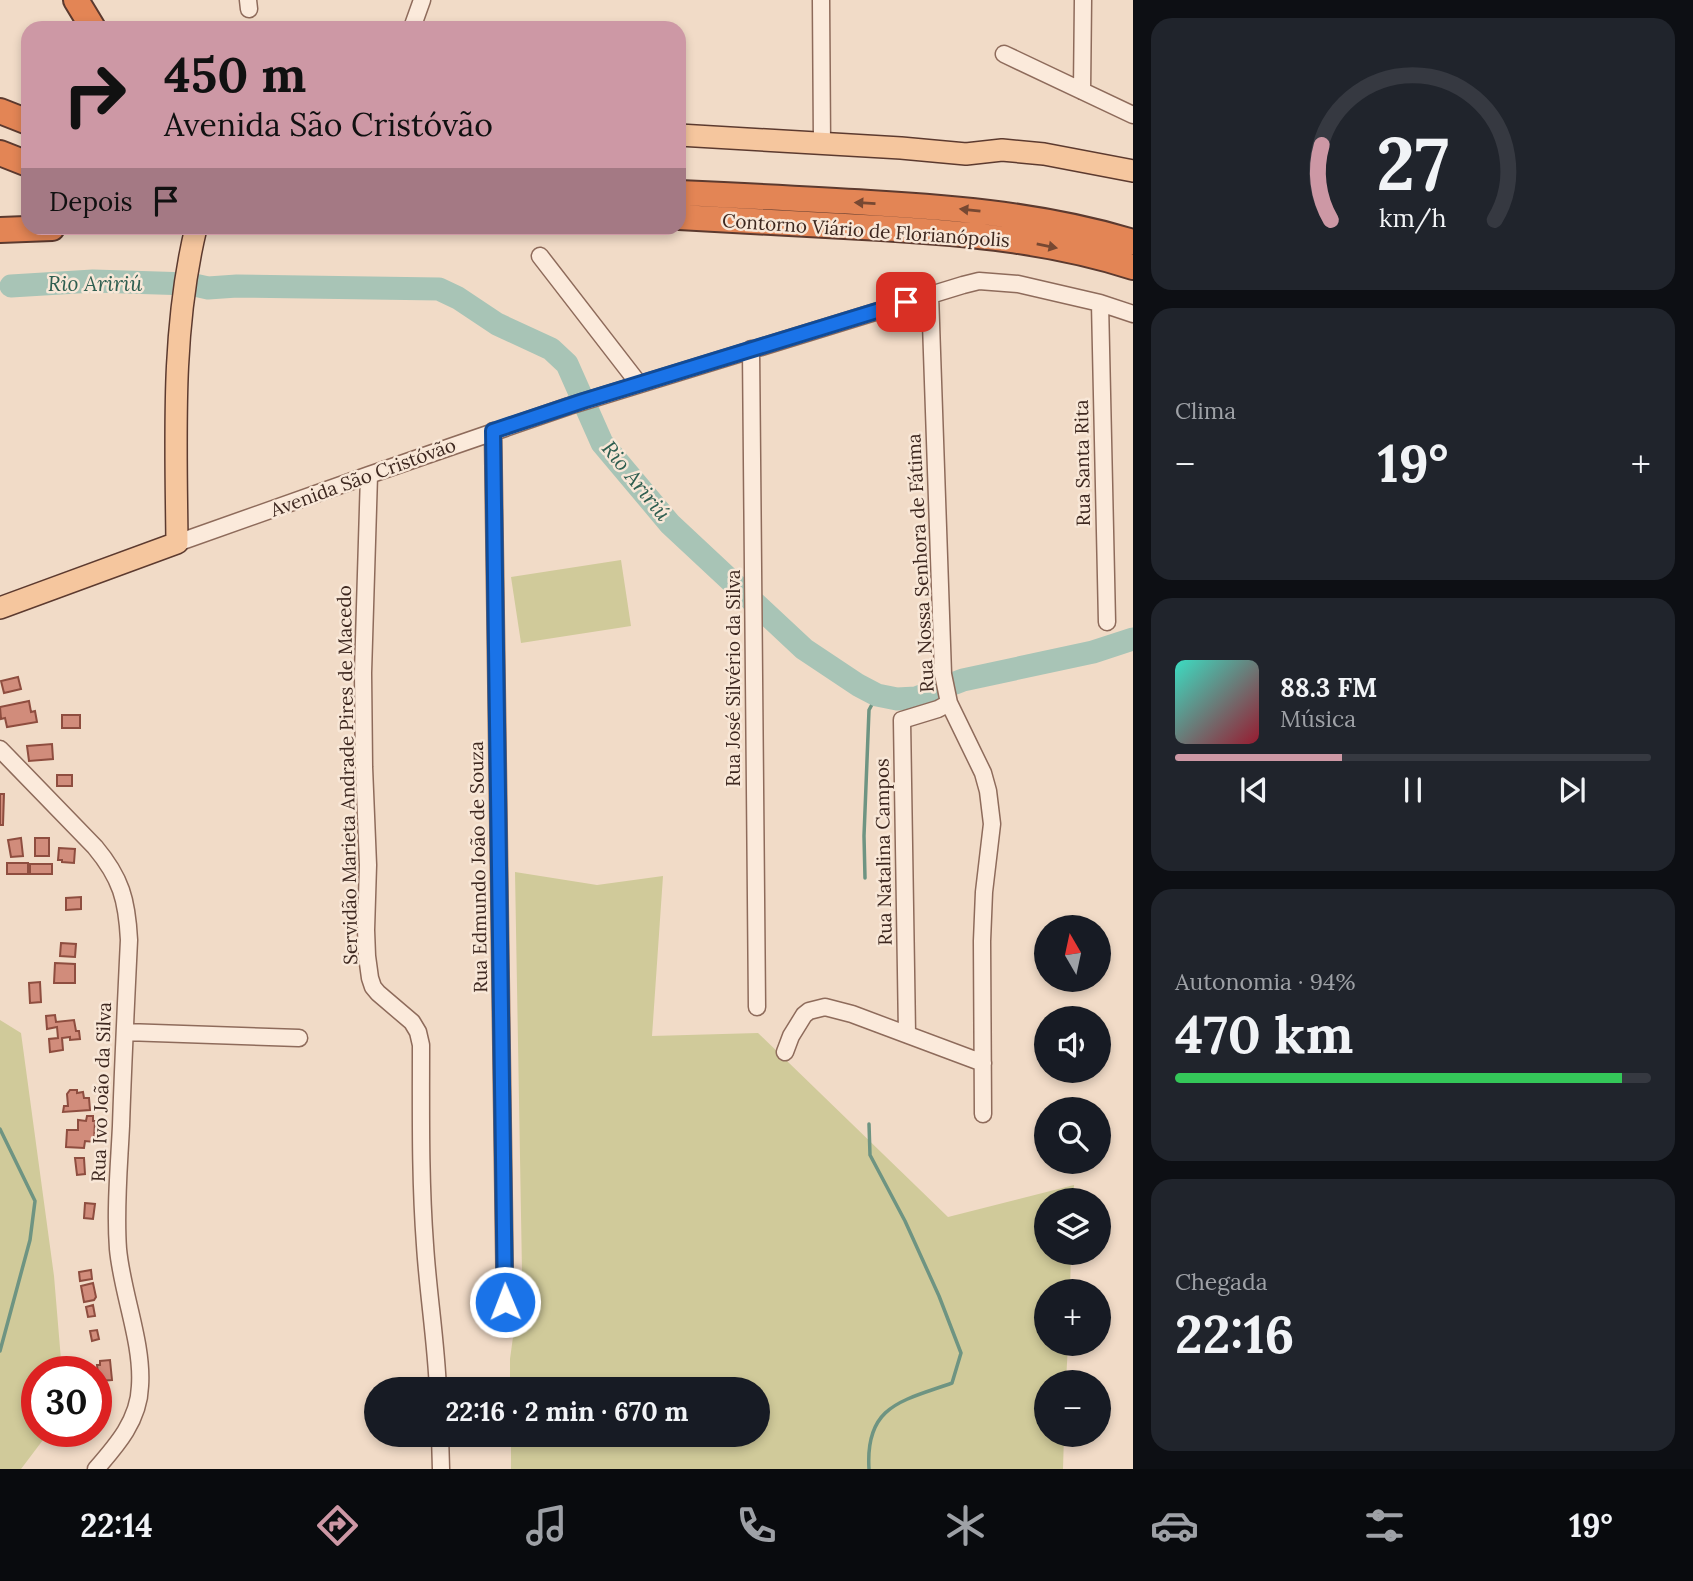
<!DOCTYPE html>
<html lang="pt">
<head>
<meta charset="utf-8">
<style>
	body { margin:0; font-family:Lora,serif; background:#20242c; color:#f1f3f6; height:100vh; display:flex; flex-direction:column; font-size:26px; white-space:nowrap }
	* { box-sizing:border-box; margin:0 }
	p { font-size:23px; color:#9ea1a6 }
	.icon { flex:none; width:38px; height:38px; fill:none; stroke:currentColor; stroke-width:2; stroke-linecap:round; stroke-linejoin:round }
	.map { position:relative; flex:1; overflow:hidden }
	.details { display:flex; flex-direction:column; gap:18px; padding:18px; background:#0d0f14; width:560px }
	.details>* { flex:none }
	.banner { position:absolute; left:21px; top:21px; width:665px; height:214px; border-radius:21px; box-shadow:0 4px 10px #0003; background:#cd98a5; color:#111; overflow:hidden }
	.needle { width:46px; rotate:351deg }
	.controls { position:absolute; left:1034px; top:915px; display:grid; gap:14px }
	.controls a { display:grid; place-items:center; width:77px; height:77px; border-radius:50%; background:#171b24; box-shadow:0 4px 10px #0003; font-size:35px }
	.speed { position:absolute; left:21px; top:1356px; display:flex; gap:14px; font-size:35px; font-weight:700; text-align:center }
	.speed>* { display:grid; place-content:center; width:91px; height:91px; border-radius:50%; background:#171b24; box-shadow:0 4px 10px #0003; line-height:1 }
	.speed .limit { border:10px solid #d22; background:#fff; color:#111 }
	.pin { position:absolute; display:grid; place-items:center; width:60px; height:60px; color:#fff; margin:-30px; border-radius:14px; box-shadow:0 4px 10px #0006 }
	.me { position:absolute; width:77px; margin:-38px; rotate:359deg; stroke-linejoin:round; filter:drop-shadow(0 0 5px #0008) }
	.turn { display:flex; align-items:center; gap:24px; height:147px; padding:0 28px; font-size:32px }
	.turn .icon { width:91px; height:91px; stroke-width:2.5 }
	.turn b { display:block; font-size:49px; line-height:60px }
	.then { display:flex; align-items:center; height:66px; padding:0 28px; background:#0003; gap:14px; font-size:26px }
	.big { font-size:52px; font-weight:700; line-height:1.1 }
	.details .tile { flex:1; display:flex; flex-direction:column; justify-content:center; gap:10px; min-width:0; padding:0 24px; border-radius:21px; background:#20242c }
	.details .dial { align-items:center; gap:0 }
	.dial svg { height:182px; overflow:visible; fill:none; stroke:#363941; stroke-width:7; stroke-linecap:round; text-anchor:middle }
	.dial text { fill:#f1f3f6; stroke:none }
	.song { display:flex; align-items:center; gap:21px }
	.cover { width:84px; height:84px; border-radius:10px; background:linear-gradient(135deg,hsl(170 70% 55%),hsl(350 70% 35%)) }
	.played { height:7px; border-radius:4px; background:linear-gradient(90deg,#cd98a5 35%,#363941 35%) }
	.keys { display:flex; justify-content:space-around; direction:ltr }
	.heat { display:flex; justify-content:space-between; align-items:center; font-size:38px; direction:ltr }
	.charge { height:10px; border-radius:5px; background:linear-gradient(90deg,#34c759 94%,#363941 0) }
	.trip { position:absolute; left:364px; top:1377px; width:406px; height:70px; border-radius:35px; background:#171b24; box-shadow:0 4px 10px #0003; font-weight:700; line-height:70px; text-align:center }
	.menu { display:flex; height:112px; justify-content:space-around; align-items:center; background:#090b0e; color:#9ea1a6 }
	.menu .icon { width:49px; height:49px }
	.menu .current { color:#cd98a5 }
	.menu b { font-size:32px; color:#f1f3f6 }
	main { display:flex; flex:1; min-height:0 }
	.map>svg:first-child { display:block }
	.green { fill:#d0ca9a }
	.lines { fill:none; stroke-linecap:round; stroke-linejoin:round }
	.stream { stroke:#6e9482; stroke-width:3.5 }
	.river { stroke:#a8c4b6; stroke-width:23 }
	.building { fill:#d18c7b; stroke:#8e4d3f; stroke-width:2 }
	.minor-casing { stroke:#8e6b5b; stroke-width:19 }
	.major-casing { stroke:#5c3a2f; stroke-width:24 }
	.highway-casing { stroke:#5c3a2f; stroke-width:28 }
	.minor { stroke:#fbeadb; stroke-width:16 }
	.major { stroke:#f5c69e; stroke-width:21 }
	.highway { stroke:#e38555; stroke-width:24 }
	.oneway { fill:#774832 }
	.route-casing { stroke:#114b97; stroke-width:18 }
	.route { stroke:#1a73e8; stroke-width:12 }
	.labels { text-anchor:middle; stroke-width:5; stroke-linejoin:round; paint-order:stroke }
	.street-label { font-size:19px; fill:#3d271f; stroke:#f8e7d7 }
	.water-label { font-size:21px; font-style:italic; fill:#2e5e50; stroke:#f8e7d7 }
</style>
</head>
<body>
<main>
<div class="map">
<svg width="1133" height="1469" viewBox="0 0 1133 1469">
	<rect width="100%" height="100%" fill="#f1dbc7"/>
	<path class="green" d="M 621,560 L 631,626 L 521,643 L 511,577 Z
		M 515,872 L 597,885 L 663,876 L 652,1036 L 758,1033 L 948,1217 L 1074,1185 L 1073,1200 L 1046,1200 L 1046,1253 L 1071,1253 L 1070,1291 L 1046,1292 L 1046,1344 L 1068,1344 L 1066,1382 L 1046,1382 L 1046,1435 L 1064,1435 L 1063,1469 L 511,1469 L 511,1435 L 758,1435 L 758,1390 L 510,1390 L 510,1359 L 522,1271 Z
		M 0,1020 L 21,1033 L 54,1276 L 62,1372 L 37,1372 L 37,1432 L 49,1432 L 21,1469 L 0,1469 Z"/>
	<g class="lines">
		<path class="stream" d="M 865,878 L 864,836 L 869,710 L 877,695
			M 0,1129 L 35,1201 L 30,1240 L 0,1351
			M 869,1469 C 865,1405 902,1401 952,1383 L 961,1353 L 939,1296 L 905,1221 L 870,1155 L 869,1124"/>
		<path class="river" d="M 11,286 L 93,281 L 190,284 L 208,288 L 237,286 L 439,289 L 458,298 L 497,324 L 551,349 L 567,364 L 602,443 L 670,524 L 804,649 L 858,685 L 877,695 L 897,699 L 916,698 L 963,680 L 1093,652 L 1133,639"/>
	</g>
	<path class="building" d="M 18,677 L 21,689 L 4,693 L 1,681 Z
		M 29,701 L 31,712 L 35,711 L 37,722 L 7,727 L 5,718 L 1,719 L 0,707 Z
		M 62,715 L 80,715 L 80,728 L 62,728 Z
		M 52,744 L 53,759 L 29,761 L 27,746 Z
		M 57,775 L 72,775 L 72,786 L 57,786 Z
		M 0,794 L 4,794 L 3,825 L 0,825 Z
		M 21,838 L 23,856 L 11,857 L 8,840 Z
		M 35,838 L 49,838 L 49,856 L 35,856 Z
		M 59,848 L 75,849 L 74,863 L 62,862 L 62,860 L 58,860 Z
		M 7,863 L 28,863 L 28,874 L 7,874 Z
		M 30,864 L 52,864 L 52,874 L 30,874 Z
		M 81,897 L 81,909 L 66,910 L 66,898 Z
		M 61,943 L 76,944 L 75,957 L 60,956 Z
		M 55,963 L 75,964 L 75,983 L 54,983 Z
		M 40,982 L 41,1002 L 30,1003 L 29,983 Z
		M 55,1015 L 56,1022 L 74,1020 L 76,1031 L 79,1031 L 80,1039 L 70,1040 L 70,1037 L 62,1038 L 63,1050 L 50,1052 L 49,1039 L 58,1038 L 57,1027 L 47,1029 L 46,1016 Z
		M 70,1090 L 77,1090 L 77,1093 L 83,1092 L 84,1098 L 89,1098 L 90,1110 L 63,1112 L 64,1106 L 68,1106 L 67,1094 Z
		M 87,1116 L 93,1116 L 93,1121 L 95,1121 L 94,1142 L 85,1141 L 84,1148 L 66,1147 L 67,1130 L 78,1130 L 78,1120 L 86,1121 Z
		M 75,1158 L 84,1158 L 85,1174 L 77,1175 Z
		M 85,1203 L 95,1204 L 93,1219 L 84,1218 Z
		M 91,1270 L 92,1279 L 80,1281 L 79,1272 Z
		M 93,1283 L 96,1297 L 94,1300 L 84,1302 L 81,1286 Z
		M 93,1305 L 95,1316 L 88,1317 L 86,1307 Z
		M 97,1330 L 99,1339 L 92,1341 L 90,1331 Z
		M 110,1360 L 112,1380 L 99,1381 L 97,1365 L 100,1365 L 100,1361 Z"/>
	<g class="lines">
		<defs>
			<path id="minor" d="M 248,0 L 249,9
				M 821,0 L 822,143
				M 412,28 L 422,0
				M 1004,54 L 1133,115
				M 1082,91 L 1083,0
				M 540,256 L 639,384
				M 930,294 L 943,674 L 949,703 L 983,773 L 988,791 L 992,824 L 984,892 L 982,941 L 983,1114
				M 1100,303 L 1107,622
				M 751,349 L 757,1007
				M 493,431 L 505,1302
				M 369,475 L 363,673 L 364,767 L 368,865 L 366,930 L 367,956 L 370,978 L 373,987 L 378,993 L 412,1022 L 418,1032 L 421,1045 C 421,1112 420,1178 425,1245 C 428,1293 436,1341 438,1390
				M 177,543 L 369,475 L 569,406 L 963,285 L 979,281 L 1018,284 L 1100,303 L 1133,314
				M 0,749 L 95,847 C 121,878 127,900 129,940 C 126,1002 123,1064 121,1126 C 119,1167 115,1209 118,1249 C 122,1293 143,1343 140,1386 C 139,1420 117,1445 96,1469
				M 125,1032 L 299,1038
				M 907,1034 L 902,720 L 938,709 L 949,703
				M 785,1052 L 791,1036 L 804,1015 L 809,1011 L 825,1007 L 852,1014 L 983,1063
				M 440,1435 L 441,1469"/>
			<path id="major" d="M 679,135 L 901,148 L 966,154 L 1002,150 L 1044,154 L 1133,171
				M 0,608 L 177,543 C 176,438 171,331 196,228"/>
			<path id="highway" d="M 76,0 L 93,28
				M 0,111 L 28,122
				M 0,153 L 28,164
				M 679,193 C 743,196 807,199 870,203 C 959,208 1047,216 1133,242
				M 679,217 C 746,221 814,224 881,228 C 966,233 1052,241 1133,267
				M 0,230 L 52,228"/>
		</defs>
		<use href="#minor" class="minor-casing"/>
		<use href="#major" class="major-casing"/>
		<use href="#highway" class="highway-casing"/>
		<use href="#minor" class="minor"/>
		<use href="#major" class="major"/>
		<use href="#highway" class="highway"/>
	</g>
	<defs><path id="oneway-solid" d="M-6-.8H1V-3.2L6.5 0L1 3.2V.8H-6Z" transform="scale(1.75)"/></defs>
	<g class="oneway">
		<use href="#oneway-solid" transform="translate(865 203) rotate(-177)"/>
		<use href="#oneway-solid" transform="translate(970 210) rotate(-174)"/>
		<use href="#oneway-solid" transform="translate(1047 246) rotate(11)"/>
	</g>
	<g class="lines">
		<defs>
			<path id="route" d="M 505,1302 L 493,431 L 583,401 L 906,302"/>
		</defs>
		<use href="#route" class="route-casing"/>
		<use href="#route" class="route"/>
	</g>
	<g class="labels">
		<g class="street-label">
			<text transform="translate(866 230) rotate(4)" y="7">Contorno Viário de Florianópolis</text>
			<text transform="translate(1082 463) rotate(-91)" y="7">Rua Santa Rita</text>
			<text transform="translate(363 477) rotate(-20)" y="7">Avenida São Cristóvão</text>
			<text transform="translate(920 563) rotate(-93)" y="7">Rua Nossa Senhora de Fátima</text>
			<text transform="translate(733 678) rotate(-90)" y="7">Rua José Silvério da Silva</text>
			<text transform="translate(347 775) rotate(-91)" y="7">Servidão Marieta Andrade Pires de Macedo</text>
			<text transform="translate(883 852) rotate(-91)" y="7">Rua Natalina Campos</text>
			<text transform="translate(478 867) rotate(-91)" y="7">Rua Edmundo João de Souza</text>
			<text transform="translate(101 1092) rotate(-88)" y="7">Rua Ivo João da Silva</text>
		</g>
		<g class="water-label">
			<text x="95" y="291">Rio Aririú</text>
			<text transform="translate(636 481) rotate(51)" y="7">Rio Aririú</text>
		</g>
	</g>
</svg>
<div class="controls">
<a><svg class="needle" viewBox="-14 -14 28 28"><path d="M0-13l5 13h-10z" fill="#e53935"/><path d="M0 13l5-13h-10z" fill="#9ea1a6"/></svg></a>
<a><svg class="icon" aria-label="sound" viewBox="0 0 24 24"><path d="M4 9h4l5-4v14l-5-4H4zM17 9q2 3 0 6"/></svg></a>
<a><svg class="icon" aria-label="search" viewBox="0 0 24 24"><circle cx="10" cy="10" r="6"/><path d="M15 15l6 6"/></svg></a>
<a><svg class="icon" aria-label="layers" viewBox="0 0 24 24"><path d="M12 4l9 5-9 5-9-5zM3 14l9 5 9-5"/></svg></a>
<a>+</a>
<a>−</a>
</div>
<div class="speed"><div class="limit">30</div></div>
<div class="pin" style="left:906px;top:302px;background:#d93025"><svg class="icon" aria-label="arrive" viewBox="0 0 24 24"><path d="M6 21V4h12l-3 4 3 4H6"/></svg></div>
<svg class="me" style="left:505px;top:1302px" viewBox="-20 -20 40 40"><circle r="17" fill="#1a73e8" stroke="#fff" stroke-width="3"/><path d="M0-11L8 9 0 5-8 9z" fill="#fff"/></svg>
<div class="trip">22:16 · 2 min · 670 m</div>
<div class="banner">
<div class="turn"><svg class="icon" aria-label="right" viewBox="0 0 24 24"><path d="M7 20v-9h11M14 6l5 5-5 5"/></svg><div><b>450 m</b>Avenida São Cristóvão</div></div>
<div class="then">Depois<svg class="icon" aria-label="arrive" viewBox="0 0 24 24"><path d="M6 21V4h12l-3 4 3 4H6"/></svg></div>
</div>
</div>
<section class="details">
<div class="tile dial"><svg viewBox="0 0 100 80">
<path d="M14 69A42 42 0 1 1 86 69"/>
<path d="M14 69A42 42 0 0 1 10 36" stroke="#cd98a5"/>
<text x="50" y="56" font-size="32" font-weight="700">27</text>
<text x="50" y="72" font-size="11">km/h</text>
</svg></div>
<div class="tile"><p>Clima</p>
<div class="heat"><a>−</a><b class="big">19°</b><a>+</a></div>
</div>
<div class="tile">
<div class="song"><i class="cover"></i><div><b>88.3 FM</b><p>Música</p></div></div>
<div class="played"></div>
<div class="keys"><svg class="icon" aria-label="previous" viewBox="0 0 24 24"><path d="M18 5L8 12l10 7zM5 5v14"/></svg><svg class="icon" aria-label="pause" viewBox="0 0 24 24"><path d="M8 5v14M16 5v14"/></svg><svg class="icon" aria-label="next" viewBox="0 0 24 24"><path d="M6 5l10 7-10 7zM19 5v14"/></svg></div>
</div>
<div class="tile"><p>Autonomia · 94%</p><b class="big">470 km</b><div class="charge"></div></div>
<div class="tile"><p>Chegada</p><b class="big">22:16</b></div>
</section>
</main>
<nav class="menu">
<b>22:14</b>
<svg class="icon current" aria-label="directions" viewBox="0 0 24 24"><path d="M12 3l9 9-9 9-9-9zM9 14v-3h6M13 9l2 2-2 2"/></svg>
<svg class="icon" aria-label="music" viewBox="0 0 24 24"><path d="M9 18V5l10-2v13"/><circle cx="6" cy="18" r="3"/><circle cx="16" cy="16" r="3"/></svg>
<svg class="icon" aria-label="phone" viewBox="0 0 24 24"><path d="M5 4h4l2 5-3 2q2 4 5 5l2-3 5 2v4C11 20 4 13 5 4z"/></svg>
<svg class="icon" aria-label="climate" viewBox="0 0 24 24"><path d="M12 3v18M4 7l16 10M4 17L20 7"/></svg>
<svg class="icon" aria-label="car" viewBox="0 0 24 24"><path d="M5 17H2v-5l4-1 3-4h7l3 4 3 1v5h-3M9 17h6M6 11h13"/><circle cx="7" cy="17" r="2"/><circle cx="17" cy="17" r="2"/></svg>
<svg class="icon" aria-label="filters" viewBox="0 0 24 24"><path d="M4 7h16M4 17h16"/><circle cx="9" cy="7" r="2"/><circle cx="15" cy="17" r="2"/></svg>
<b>19°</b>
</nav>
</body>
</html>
